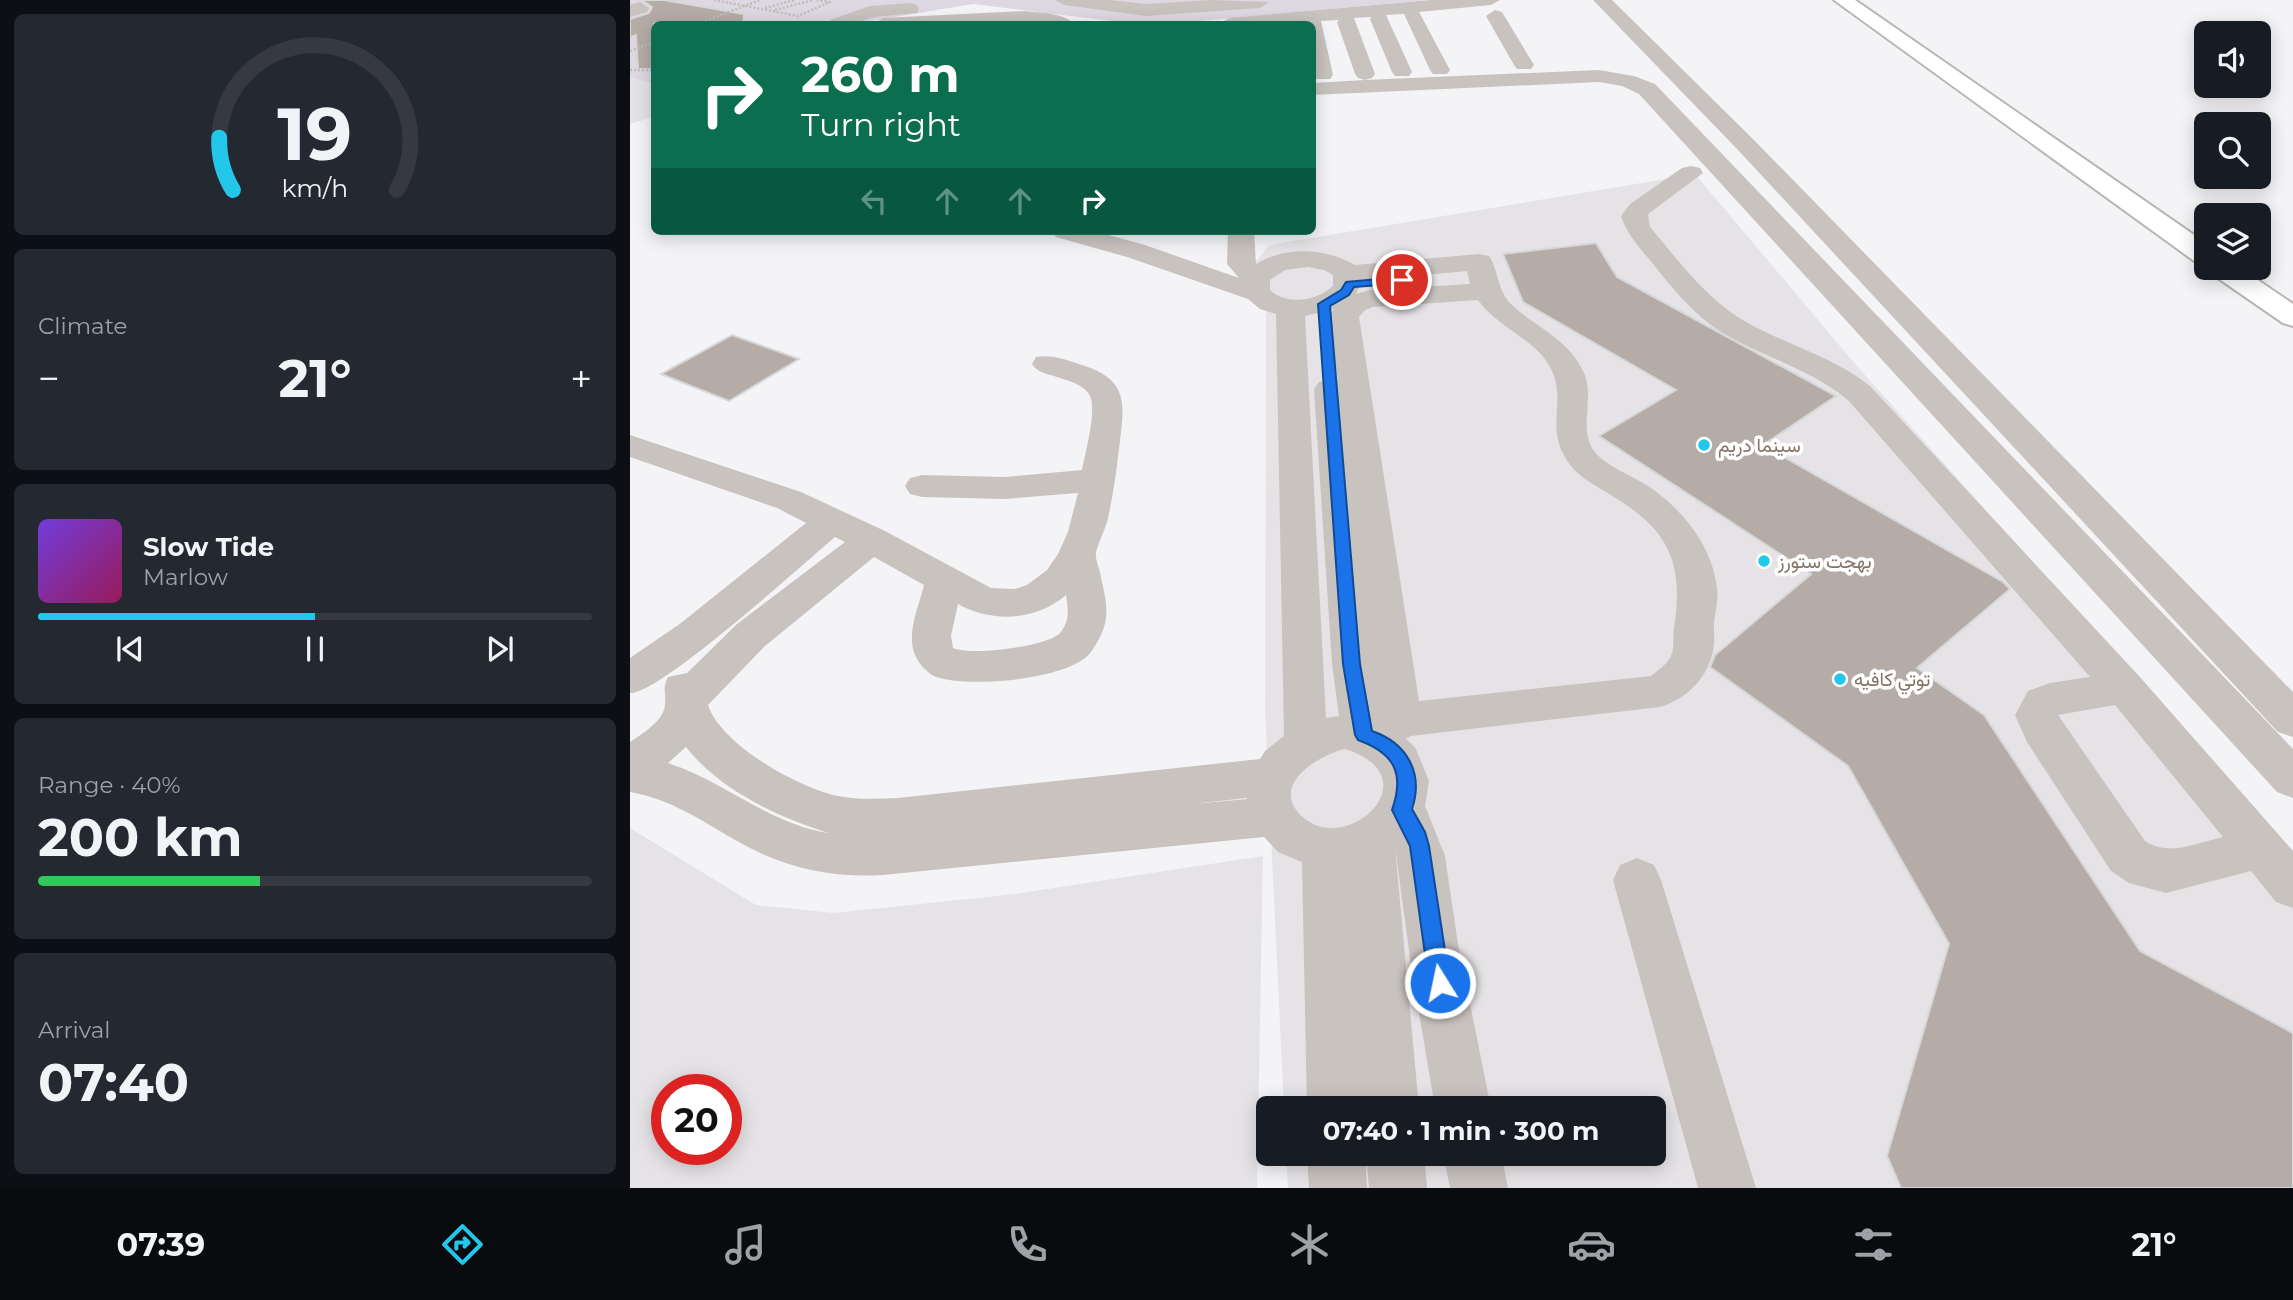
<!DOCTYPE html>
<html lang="en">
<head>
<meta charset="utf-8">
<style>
	body { margin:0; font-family:Montserrat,Vazirmatn,sans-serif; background:#242831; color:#f1f3f6; height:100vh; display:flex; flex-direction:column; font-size:26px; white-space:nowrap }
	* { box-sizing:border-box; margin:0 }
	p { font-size:23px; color:#9ea1a6 }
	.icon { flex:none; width:38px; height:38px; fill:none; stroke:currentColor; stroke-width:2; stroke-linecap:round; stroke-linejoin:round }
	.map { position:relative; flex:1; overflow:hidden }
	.panel { display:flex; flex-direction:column; gap:14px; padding:14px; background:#0d0f14; width:630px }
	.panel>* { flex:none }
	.hud { position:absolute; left:21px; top:21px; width:665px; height:214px; border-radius:10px; box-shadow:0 4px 18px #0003; background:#0b6e4f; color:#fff; overflow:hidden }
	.fabs { position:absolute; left:1564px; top:21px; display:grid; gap:14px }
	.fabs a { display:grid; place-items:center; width:77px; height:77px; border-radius:10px; background:#171b24; box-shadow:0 4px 18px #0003; font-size:35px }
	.speed { position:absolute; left:21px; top:1074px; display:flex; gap:14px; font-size:35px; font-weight:700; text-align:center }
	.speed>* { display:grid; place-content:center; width:91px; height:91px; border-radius:50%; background:#171b24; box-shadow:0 4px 18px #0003; line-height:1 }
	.speed .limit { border:10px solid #d22; background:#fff; color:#111 }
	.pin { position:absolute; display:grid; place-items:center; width:60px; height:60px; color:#fff; margin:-30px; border:4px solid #fff; border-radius:50%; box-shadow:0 2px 7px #0007 }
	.me { position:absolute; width:77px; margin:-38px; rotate:350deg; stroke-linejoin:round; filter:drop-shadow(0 0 5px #0008) }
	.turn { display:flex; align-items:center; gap:24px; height:147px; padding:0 35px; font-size:32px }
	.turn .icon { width:91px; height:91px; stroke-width:2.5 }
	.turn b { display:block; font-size:49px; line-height:60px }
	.lanes { display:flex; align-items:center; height:66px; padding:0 35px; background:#0003; justify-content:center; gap:35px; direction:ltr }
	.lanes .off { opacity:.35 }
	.big { font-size:52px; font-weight:700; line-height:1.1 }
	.panel .card { flex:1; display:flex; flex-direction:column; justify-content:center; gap:10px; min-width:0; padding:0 24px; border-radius:10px; background:#242831 }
	.panel .dial { align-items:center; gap:0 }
	.dial svg { height:182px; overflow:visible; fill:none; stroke:#363941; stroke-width:7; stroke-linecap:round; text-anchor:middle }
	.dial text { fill:#f1f3f6; stroke:none }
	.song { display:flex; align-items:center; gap:21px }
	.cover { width:84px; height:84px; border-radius:10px; background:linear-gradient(135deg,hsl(260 70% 55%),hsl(330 70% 35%)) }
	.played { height:7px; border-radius:4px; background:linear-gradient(90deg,#23c7e9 50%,#363941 50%) }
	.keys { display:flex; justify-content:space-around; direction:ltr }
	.heat { display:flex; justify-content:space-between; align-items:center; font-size:38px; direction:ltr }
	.charge { height:10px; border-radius:5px; background:linear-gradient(90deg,#34c759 40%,#363941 0) }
	.trip { position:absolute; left:626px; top:1096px; width:410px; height:70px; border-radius:10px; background:#171b24; box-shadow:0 4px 18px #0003; font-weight:700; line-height:70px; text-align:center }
	.menu { display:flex; height:112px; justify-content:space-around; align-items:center; background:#090b0e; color:#9ea1a6 }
	.menu .icon { width:49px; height:49px }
	.menu .selected { color:#23c7e9 }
	.menu b { font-size:32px; color:#f1f3f6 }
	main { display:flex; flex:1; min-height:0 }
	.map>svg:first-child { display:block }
	.built { fill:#e5e3e5; fill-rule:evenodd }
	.green { fill:#ddd8e1 }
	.building { fill:#b6aca7; stroke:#d6d7d9; stroke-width:2 }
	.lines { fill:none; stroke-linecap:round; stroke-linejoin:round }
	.major-casing { stroke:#bbb5b1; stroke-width:4 }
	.path { stroke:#c0bdba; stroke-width:2.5; stroke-dasharray:2 2; stroke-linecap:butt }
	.minor { fill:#c9c3c0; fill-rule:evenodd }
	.major { fill:#fff; fill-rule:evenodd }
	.route { fill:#1a73e8; stroke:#114b97; stroke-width:2 }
	.poi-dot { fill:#23c7e9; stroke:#fff; stroke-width:2.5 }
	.labels { text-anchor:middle; stroke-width:7; stroke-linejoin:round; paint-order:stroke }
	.poi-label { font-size:19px; fill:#867265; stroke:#fff; text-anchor:start }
</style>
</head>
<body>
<main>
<section class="panel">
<div class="card dial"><svg viewBox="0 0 100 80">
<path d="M14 69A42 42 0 1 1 86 69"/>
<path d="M14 69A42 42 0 0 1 8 46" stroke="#23c7e9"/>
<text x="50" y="56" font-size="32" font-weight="700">19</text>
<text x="50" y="72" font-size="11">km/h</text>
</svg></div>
<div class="card"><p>Climate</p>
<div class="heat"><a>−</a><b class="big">21°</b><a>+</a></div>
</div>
<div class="card">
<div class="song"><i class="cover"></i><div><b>Slow Tide</b><p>Marlow</p></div></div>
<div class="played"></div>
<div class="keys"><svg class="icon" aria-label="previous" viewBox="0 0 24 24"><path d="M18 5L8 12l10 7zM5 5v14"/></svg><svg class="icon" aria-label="pause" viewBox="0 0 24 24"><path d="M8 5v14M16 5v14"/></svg><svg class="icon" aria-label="next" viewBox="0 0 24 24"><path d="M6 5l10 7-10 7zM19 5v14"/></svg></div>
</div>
<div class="card"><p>Range · 40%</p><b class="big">200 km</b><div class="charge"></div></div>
<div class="card"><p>Arrival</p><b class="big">07:40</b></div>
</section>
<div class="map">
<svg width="1663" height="1188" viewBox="0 0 1663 1188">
	<rect width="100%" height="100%" fill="#f4f4f7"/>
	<path class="built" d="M 0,78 L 24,83 L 24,117 L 0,124 Z
		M 1065,174 L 1226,365 L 1663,853 L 1663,1188 L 658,1188 L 656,1153 L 1024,1153 L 1024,1108 L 654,1108 L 635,711 L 636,310 L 605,288 L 639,245 Z
		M 0,828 L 126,905 L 204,913 L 385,894 L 633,856 L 627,1188 L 0,1188 ZM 37,1090 L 96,1090 L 96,1150 L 37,1150 Z"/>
	<path class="green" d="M 0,0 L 798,0 L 538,24 L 498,23 L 343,4 L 240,21 L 234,24 L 24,24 L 24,83 L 0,78 Z"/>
	<path class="building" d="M 12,0 L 34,0 L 114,14 L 113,24 L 24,24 L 24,69 L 8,69 L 6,35 L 0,37 L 0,19 L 19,13 L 22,7 Z
		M 966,243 L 987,277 L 1206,396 L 1133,445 L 1373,582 L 1380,589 L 1287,668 L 1354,715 L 1510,951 L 1663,1033 L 1663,1188 L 1271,1188 L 1257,1156 L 1319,944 L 1218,766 L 1080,667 L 1085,655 L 1181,574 L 969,436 L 1046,390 L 893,302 L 873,254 Z
		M 102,335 L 169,359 L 99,401 L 31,374 Z"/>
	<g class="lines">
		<defs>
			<path id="major" d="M 1204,0 L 1225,0 L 1577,244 L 1577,265 L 1567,263 Z
				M 1578,268 L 1610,268 L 1663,304 L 1663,326 L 1653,323 L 1582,274 Z"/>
		</defs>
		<use href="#major" class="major-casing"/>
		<path class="path" d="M 84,0 L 168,16 L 200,2 L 186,0
			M 135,8 L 165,0
			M 145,10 L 183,0
			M 68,24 L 130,0
			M 0,51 L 24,42
			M 0,70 L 24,70"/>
		<path class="minor" d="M 425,0 L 479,0 L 516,4 L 580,0 L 639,2 L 630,8 L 516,16 L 434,5 Z
			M 801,0 L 870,0 L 861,5 L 789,12 L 820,70 L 817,74 L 803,74 L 800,70 L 774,14 L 756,15 L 782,72 L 779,76 L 765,76 L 762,72 L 740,19 L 741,17 L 724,18 L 745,74 L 742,78 L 735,80 L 969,70 L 1004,76 L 1025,84 L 1663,749 L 1663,798 L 1647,792 L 1009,94 L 992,86 L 969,82 L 682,95 L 682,83 L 735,80 L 728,78 L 725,74 L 707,22 L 709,20 L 691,21 L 703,75 L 700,79 L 686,79 L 683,75 L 682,24 L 589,24 L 599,18 Z
			M 963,0 L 982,0 L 1124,140 L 1663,692 L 1663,737 L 1648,732 L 1108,150 Z
			M 10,2 L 19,8 L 17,12 L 0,17 L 0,5 Z
			M 280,3 L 287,5 L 289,9 L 287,13 L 243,17 L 223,24 L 197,24 L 200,20 L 240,6 Z
			M 865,10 L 872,12 L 904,65 L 901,69 L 887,69 L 884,65 L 856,16 Z
			M 395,11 C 411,13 432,12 444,24 L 243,24 L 253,18 Z
			M 1061,166 L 1070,168 L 1073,173 L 1018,214 L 1020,227 C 1048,260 1074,296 1111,319 C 1153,344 1201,355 1240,386 L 1509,676 L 1663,851 L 1663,908 L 1646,902 L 1621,871 L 1536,893 L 1499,883 L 1481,871 L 1397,742 L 1385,715 L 1398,691 L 1420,683 L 1460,677 L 1218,400 C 1180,369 1133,357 1091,332 C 1064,315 1043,289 1023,264 C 1011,249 997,235 991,216 L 1000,204 L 1052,168 ZM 1485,705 L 1593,837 C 1565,843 1540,857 1515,841 L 1428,715 Z
			M 422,231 L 464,231 L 515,245 L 609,278 L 597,264 L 598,231 L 624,231 L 626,264 C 656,246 696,248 725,265 L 849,254 L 859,256 C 869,271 867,290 881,304 C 907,329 937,337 954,373 C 965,397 948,429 964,451 C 977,467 1001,475 1018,486 C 1052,509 1083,546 1087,589 C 1089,603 1083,617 1084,632 C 1087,667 1063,697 1030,707 L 781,736 L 776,739 L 785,747 L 799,781 L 795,806 L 815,856 L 828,944 L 861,1108 L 805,1108 L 781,965 L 765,847 L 789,1108 L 677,1108 L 672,862 L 648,852 L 634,837 L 253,875 C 200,878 154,868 107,841 C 72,821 41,799 0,792 L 0,742 C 12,734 35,720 35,704 C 36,692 32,689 38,677 L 57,673 L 107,624 L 215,542 L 205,537 C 174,563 29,695 0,693 L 0,658 L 51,623 L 176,523 L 147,508 L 0,457 L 0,435 L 171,492 L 255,531 L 361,588 L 385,589 L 397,585 L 417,570 L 428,554 L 438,532 L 448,493 L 375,499 L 292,497 L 280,494 L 275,486 L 280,478 L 292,475 L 375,477 L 452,470 C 455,453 468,408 459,394 C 453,385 440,381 430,378 C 420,374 408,374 402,364 L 406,357 C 422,354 437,360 452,365 C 501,380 494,407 489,449 C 486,474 483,497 477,522 C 474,532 469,541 466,552 C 465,558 468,566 470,572 C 477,607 483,620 461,652 C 441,680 334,689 304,676 C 295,671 287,662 284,652 C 277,631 289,606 294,585 L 244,557 L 135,646 L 78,705 C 91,744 164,785 203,795 C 224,800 246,799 268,798 L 630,759 L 635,751 L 654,736 L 646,314 L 630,309 L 618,299 L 497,257 L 426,237 ZM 678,267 L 694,270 L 703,275 L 703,286 C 686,301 658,306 640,290 L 640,280 L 655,270 ZM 837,271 L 840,284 L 740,290 L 726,294 L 732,281 ZM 848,300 C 868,328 906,339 921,369 C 938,403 912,429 941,466 C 952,480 969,487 984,497 C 1037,529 1053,561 1045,621 C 1040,652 1051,654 1021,676 L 789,701 L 729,317 L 735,310 L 743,307 ZM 704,309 L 699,316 L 708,381 L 700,380 L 689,382 L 684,389 L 702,664 L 709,716 L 696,718 L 675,316 ZM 436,595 C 438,609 440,620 431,632 C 419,647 339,656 323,648 L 321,636 L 328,604 C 362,623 406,621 436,595 ZM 56,747 C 90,790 147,817 199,833 C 140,825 94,781 38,763 ZM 715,749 C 803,777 718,856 674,818 C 637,787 686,756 715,749 ZM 617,798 L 617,799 L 562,804 Z
			M 1007,858 L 1024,865 L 1031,880 L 1126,1188 L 1068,1188 L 983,880 L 990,865 Z
			M 677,1153 L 735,1153 L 737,1188 L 679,1188 Z
			M 736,1153 L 794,1153 L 797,1188 L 739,1188 Z
			M 813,1153 L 871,1153 L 878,1188 L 820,1188 Z"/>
		<use href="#major" class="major"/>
	</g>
	<path class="route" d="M 772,277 L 776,278 L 776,283 L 724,287 L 719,295 L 700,306 L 730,664 L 742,731 C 777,743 794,773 782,809 L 795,832 L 799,846 L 820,983 L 817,990 L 810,993 L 802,990 L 799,983 L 780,846 L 762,810 C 775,773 764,753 728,740 L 725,735 L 713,664 L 688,304 L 711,290 L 716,282 Z"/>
	<g class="poi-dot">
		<circle cx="1074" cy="445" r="7"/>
		<circle cx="1134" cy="561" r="7"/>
		<circle cx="1210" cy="679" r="7"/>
	</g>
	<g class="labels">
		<g class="poi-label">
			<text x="1088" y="452">سينما دريم</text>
			<text x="1148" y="568">بهجت ستورز</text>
			<text x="1224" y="686">توتي كافيه</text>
		</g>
	</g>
</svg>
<div class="fabs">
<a><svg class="icon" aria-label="sound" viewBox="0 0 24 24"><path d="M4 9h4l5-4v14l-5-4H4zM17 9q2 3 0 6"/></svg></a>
<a><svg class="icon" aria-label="search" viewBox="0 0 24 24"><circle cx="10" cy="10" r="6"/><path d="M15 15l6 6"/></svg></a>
<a><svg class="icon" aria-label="layers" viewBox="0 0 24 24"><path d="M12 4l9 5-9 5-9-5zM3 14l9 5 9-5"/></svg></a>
</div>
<div class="speed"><div class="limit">20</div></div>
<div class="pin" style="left:772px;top:280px;background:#d93025"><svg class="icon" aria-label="arrive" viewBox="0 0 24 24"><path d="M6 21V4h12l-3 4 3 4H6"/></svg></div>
<svg class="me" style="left:810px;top:983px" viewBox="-20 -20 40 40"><circle r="17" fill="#1a73e8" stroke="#fff" stroke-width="3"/><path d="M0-11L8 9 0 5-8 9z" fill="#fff"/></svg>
<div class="trip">07:40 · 1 min · 300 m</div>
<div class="hud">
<div class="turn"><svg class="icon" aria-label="right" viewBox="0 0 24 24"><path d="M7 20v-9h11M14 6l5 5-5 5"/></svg><div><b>260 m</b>Turn right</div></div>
<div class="lanes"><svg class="icon off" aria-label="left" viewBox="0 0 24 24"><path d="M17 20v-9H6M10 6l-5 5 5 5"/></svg><svg class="icon off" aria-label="ahead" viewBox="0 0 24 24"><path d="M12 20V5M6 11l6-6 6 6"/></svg><svg class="icon off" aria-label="ahead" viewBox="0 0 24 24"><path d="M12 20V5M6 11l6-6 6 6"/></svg><svg class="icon" aria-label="right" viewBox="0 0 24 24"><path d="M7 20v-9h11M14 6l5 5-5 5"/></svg></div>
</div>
</div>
</main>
<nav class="menu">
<b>07:39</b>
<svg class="icon selected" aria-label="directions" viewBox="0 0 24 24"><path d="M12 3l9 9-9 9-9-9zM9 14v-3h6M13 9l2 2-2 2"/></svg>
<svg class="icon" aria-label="music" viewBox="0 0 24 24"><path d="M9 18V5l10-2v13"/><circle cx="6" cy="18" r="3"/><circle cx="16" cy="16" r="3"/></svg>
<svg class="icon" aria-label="phone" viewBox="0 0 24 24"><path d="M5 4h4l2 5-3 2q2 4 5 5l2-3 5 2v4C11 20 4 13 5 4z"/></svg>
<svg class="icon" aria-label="climate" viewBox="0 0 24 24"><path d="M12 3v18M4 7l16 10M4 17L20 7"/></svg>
<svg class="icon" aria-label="car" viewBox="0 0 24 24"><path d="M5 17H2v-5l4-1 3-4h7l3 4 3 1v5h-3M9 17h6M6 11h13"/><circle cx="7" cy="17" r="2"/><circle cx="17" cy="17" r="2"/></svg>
<svg class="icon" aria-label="filters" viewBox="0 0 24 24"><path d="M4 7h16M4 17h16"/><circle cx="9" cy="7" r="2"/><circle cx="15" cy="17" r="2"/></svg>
<b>21°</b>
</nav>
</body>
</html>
